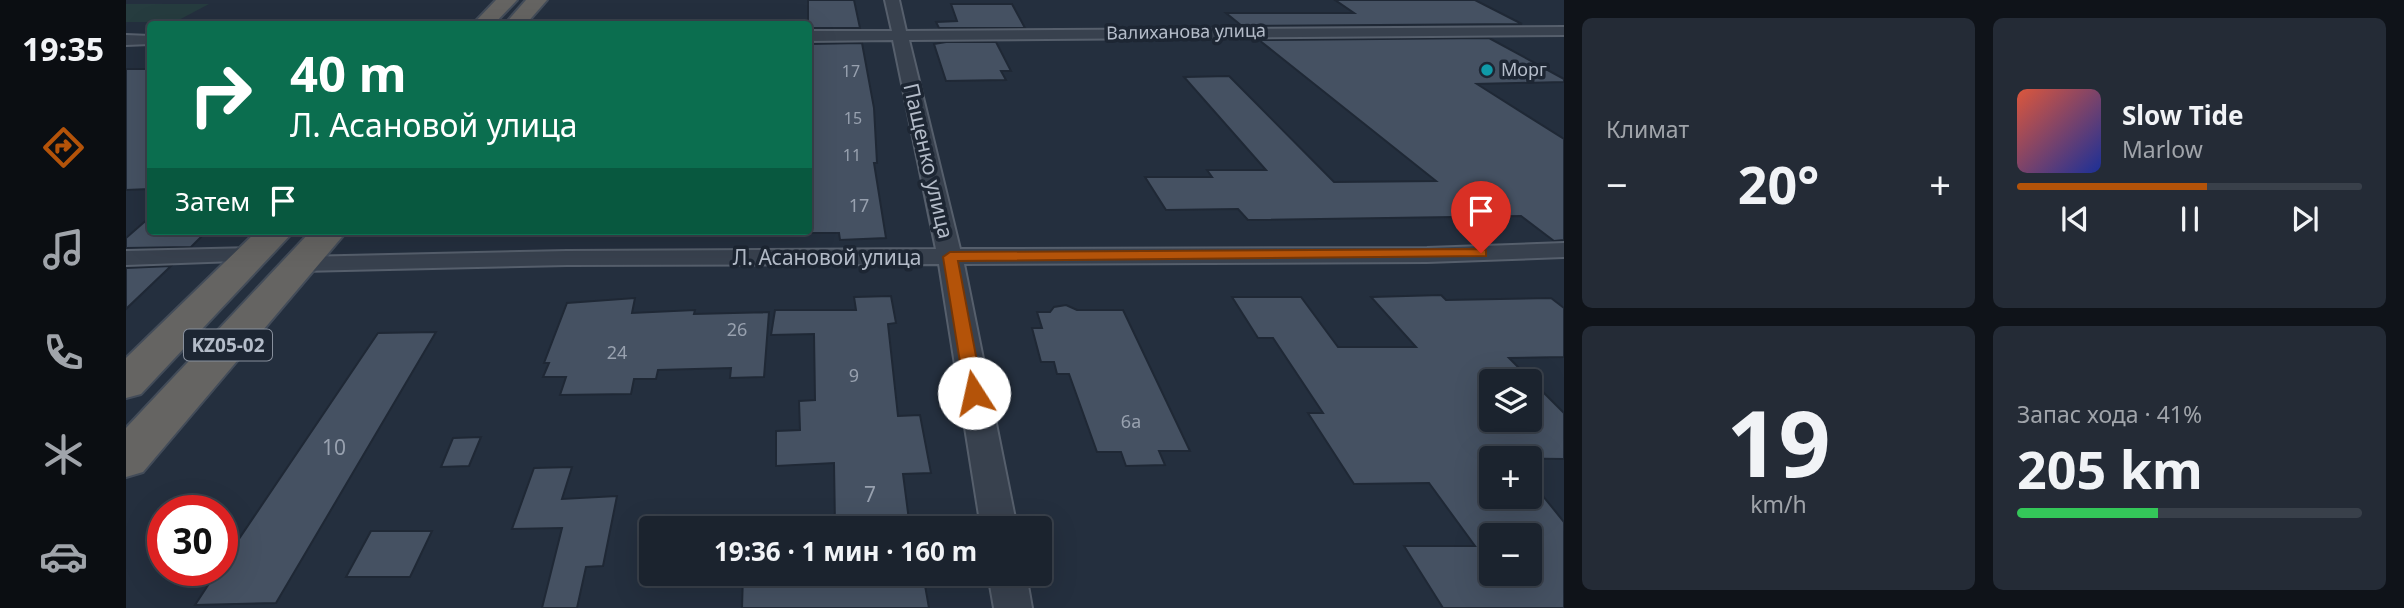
<!DOCTYPE html>
<html lang="ru">
<head>
<meta charset="utf-8">
<style>
	body { margin:0; font-family:"Noto Sans",sans-serif; background:#242b36; color:#f1f3f6; height:100vh; display:flex; flex-direction:column; font-size:26px; white-space:nowrap }
	* { box-sizing:border-box; margin:0 }
	p { font-size:23px; color:#a0a4aa }
	.icon { flex:none; width:38px; height:38px; fill:none; stroke:currentColor; stroke-width:2; stroke-linecap:round; stroke-linejoin:round }
	.map { position:relative; flex:1; overflow:hidden }
	.sheet { display:flex; flex-direction:column; gap:18px; padding:18px; background:#0f1319; width:840px }
	.sheet>* { flex:none }
	.hud { position:absolute; left:21px; top:21px; width:665px; height:214px; border-radius:7px; box-shadow:0 7px 28px #0002,0 0 0 2px #39404a; background:#0b6e4f; color:#fff; overflow:hidden }
	.buttons { position:absolute; left:1353px; top:369px; display:grid; gap:14px }
	.buttons a { display:grid; place-items:center; width:63px; height:63px; border-radius:7px; background:#1b232e; box-shadow:0 7px 28px #0002,0 0 0 2px #39404a; font-size:35px }
	.speed { position:absolute; left:21px; top:495px; display:flex; gap:14px; font-size:35px; font-weight:700; text-align:center }
	.speed>* { display:grid; place-content:center; width:91px; height:91px; border-radius:50%; background:#1b232e; box-shadow:0 7px 28px #0002,0 0 0 2px #39404a; line-height:1 }
	.speed .limit { border:10px solid #d22; background:#fff; color:#111 }
	.pin { position:absolute; display:grid; place-items:center; width:60px; height:60px; color:#fff; margin:-72px -30px; border-radius:50% 50% 50% 0; rotate:-45deg; box-shadow:0 0 7px #0007 }
	.pin .icon { rotate:45deg }
	.me { position:absolute; width:77px; margin:-38px; rotate:350deg; stroke-linejoin:round; filter:drop-shadow(0 0 5px #0008) }
	.turn { display:flex; align-items:center; gap:24px; height:147px; padding:0 28px; font-size:32px }
	.turn .icon { width:91px; height:91px; stroke-width:2.5 }
	.turn b { display:block; font-size:49px; line-height:60px }
	.then { display:flex; align-items:center; height:66px; padding:0 28px; background:#0003; gap:14px; font-size:26px }
	.big { font-size:52px; font-weight:700; line-height:1.1 }
	.sheet .widget { flex:1; display:flex; flex-direction:column; justify-content:center; gap:10px; min-width:0; padding:0 24px; border-radius:10px; background:#242b36 }
	.sheet .dial { align-items:center; gap:0 }
	.dial b { font-size:91px; line-height:1 }
	.song { display:flex; align-items:center; gap:21px }
	.cover { width:84px; height:84px; border-radius:10px; background:linear-gradient(135deg,hsl(10 70% 55%),hsl(230 70% 35%)) }
	.played { height:7px; border-radius:4px; background:linear-gradient(90deg,#b45309 55%,#39404a 55%) }
	.keys { display:flex; justify-content:space-around; direction:ltr }
	.heat { display:flex; justify-content:space-between; align-items:center; font-size:38px; direction:ltr }
	.charge { height:10px; border-radius:5px; background:linear-gradient(90deg,#34c759 41%,#39404a 0) }
	.sheet .tiles { flex:1; display:grid; gap:18px; grid-template-columns:repeat(2,1fr) }
	.trip { position:absolute; left:513px; top:516px; width:413px; height:70px; border-radius:7px; background:#1b232e; box-shadow:0 7px 28px #0002,0 0 0 2px #39404a; font-weight:700; line-height:70px; text-align:center }
	main { display:flex; flex:1; min-height:0 }
	.tab-bar { display:flex; flex-direction:column; width:126px; justify-content:space-around; align-items:center; background:#0b0e12; color:#a0a4aa }
	.tab-bar .icon { width:49px; height:49px }
	.tab-bar .current { color:#b45309 }
	.tab-bar b { font-size:32px; color:#f1f3f6 }
	.map>svg:first-child { display:block }
	.green { fill:#263c3f }
	.building { fill:#455162; stroke:#1f2835; stroke-width:2; fill-rule:evenodd }
	.lines { fill:none; stroke-linecap:round; stroke-linejoin:round }
	.minor-casing { stroke:#565f6c; stroke-width:4 }
	.trunk-casing { stroke:#434c59; stroke-width:4 }
	.minor { fill:#38414e; fill-rule:evenodd }
	.trunk { fill:#656462; fill-rule:evenodd }
	.route { fill:#b45309; stroke:#753606; stroke-width:2 }
	.culture-dot { fill:#0f9aa8; stroke:#1d2633; stroke-width:2.5 }
	.labels { text-anchor:middle; stroke-width:7; stroke-linejoin:round; paint-order:stroke }
	.far-number-label { font-size:16px; fill:#98a1af }
	.far-street-label { font-size:18px; fill:#b4bcc9; stroke:#1d2633 }
	.far-poi-label { font-size:18px; fill:#b4bcc9; stroke:#1d2633; text-anchor:start }
	.number-label { font-size:18px; fill:#98a1af }
	.shield { fill:#1d2633; stroke:#878f9c; stroke-width:2 }
	.shield-label { font-size:19px; font-weight:bold; fill:#b4bcc9 }
	.street-label { font-size:21px; fill:#b4bcc9; stroke:#1d2633 }
	.near-number-label { font-size:21px; fill:#98a1af }
</style>
</head>
<body>
<main>
<nav class="tab-bar">
<b>19:35</b>
<svg class="icon current" aria-label="directions" viewBox="0 0 24 24"><path d="M12 3l9 9-9 9-9-9zM9 14v-3h6M13 9l2 2-2 2"/></svg>
<svg class="icon" aria-label="music" viewBox="0 0 24 24"><path d="M9 18V5l10-2v13"/><circle cx="6" cy="18" r="3"/><circle cx="16" cy="16" r="3"/></svg>
<svg class="icon" aria-label="phone" viewBox="0 0 24 24"><path d="M5 4h4l2 5-3 2q2 4 5 5l2-3 5 2v4C11 20 4 13 5 4z"/></svg>
<svg class="icon" aria-label="climate" viewBox="0 0 24 24"><path d="M12 3v18M4 7l16 10M4 17L20 7"/></svg>
<svg class="icon" aria-label="car" viewBox="0 0 24 24"><path d="M5 17H2v-5l4-1 3-4h7l3 4 3 1v5h-3M9 17h6M6 11h13"/><circle cx="7" cy="17" r="2"/><circle cx="17" cy="17" r="2"/></svg>
</nav>
<div class="map">
<svg width="1438" height="608" viewBox="0 0 1438 608">
	<rect width="100%" height="100%" fill="#242f3e"/>
	<path class="green" d="M 0,4 L 83,4 L 49,22 L 0,22 Z"/>
	<path class="building" d="M 682,0 L 728,0 L 734,28 L 682,28 Z
		M 1209,0 L 1349,0 L 1396,24 L 1116,26 L 1100,13 L 1228,13 Z
		M 825,4 L 886,4 L 899,28 L 813,28 L 810,22 L 831,21 Z
		M 1363,38 L 1438,79 L 1438,82 L 1351,84 L 1438,139 L 1438,240 L 1428,241 L 1395,216 L 1122,220 L 1112,209 L 1040,210 L 1019,177 L 1086,177 L 1081,170 L 1140,170 L 1058,77 L 1103,76 L 1208,182 L 1310,181 L 1133,40 Z
		M 820,42 L 870,42 L 885,71 L 875,71 L 880,80 L 820,81 L 808,44 Z
		M 736,43 L 748,108 L 751,163 L 748,163 L 760,238 L 714,240 L 713,233 L 682,233 L 682,44 Z
		M 0,69 L 24,69 L 24,189 L 0,190 Z
		M 24,217 L 24,231 L 81,231 L 65,247 L 0,248 L 0,238 Z
		M 45,266 L 0,309 L 0,268 Z
		M 1315,295 L 1320,300 L 1425,298 L 1438,308 L 1438,357 L 1383,358 L 1438,413 L 1438,459 L 1365,458 L 1365,497 L 1404,497 L 1404,480 L 1438,522 L 1438,608 L 1317,608 L 1278,546 L 1349,546 L 1303,483 L 1228,484 L 1182,413 L 1197,413 L 1147,338 L 1132,338 L 1106,297 L 1175,297 L 1212,347 L 1290,347 L 1245,297 ZM 1365,382 L 1404,382 L 1404,420 L 1365,420 ZM 1365,536 L 1404,536 L 1404,574 L 1365,574 Z
		M 765,296 L 770,323 L 762,324 L 772,416 L 794,415 L 805,473 L 777,474 L 784,528 L 709,527 L 708,463 L 650,466 L 650,431 L 674,430 L 673,401 L 689,400 L 688,334 L 645,335 L 649,310 L 730,310 L 728,297 Z
		M 509,298 L 506,313 L 569,310 L 568,314 L 643,312 L 638,377 L 604,378 L 605,368 L 532,370 L 530,379 L 508,379 L 505,394 L 434,395 L 440,377 L 417,377 L 423,363 L 418,363 L 441,303 Z
		M 940,305 L 951,310 L 997,310 L 1064,451 L 1033,451 L 1039,465 L 1000,466 L 995,452 L 971,452 L 943,374 L 931,374 L 928,362 L 915,362 L 906,328 L 916,328 L 911,312 L 924,312 L 928,307 Z
		M 310,332 L 150,603 L 69,605 L 92,570 L 96,570 L 96,564 L 252,333 Z
		M 355,437 L 343,466 L 315,467 L 327,438 Z
		M 446,467 L 436,499 L 491,496 L 477,566 L 460,567 L 451,608 L 416,608 L 436,528 L 386,529 L 408,468 Z
		M 245,531 L 306,531 L 284,577 L 220,577 Z
		M 617,574 L 797,574 L 803,608 L 616,608 Z"/>
	<g class="lines">
		<defs>
			<path id="minor" d="M 759,0 L 773,0 L 780,31 L 1438,27 L 1438,35 L 783,40 L 834,249 L 1301,248 L 1438,243 L 1438,257 L 1301,262 L 838,264 L 891,528 L 855,528 L 813,264 L 441,265 L 175,271 L 166,269 L 163,264 L 166,259 L 175,257 L 441,251 L 810,249 L 767,40 L 682,41 L 682,31 L 766,31 Z
				M 0,35 L 24,36 L 24,44 L 0,45 Z
				M 127,248 L 136,250 L 139,255 L 136,260 L 0,265 L 0,251 Z
				M 862,574 L 900,574 L 906,608 L 868,608 Z"/>
			<path id="trunk" d="M 370,0 L 391,0 L 368,24 L 347,24 Z
				M 400,0 L 421,0 L 400,24 L 379,24 Z
				M 131,231 L 168,231 L 15,394 L 0,398 L 0,358 Z
				M 185,231 L 221,231 L 17,472 L 0,477 L 0,428 Z"/>
		</defs>
		<use href="#minor" class="minor-casing"/>
		<use href="#trunk" class="trunk-casing"/>
		<use href="#minor" class="minor"/>
		<use href="#trunk" class="trunk"/>
	</g>
	<path class="route" d="M 1355,249 L 1360,250 L 1360,256 L 832,261 L 857,393 L 848,399 L 839,393 L 817,257 L 824,252 Z"/>
	<circle class="culture-dot" cx="1361" cy="70" r="7"/>
	<g class="labels">
		<g class="far-number-label">
			<text x="725" y="77">17</text>
			<text x="727" y="124">15</text>
			<text x="726" y="161">11</text>
		</g>
		<g class="far-street-label">
			<text transform="translate(1060 32) rotate(-1)" y="6">Валиханова улица</text>
		</g>
		<g class="far-poi-label">
			<text x="1375" y="76">Морг</text>
		</g>
		<g class="number-label">
			<text x="733" y="212">17</text>
			<text x="611" y="336">26</text>
			<text x="491" y="359">24</text>
			<text x="728" y="382">9</text>
			<text x="1005" y="428">6а</text>
		</g>
		<rect class="shield" x="58" y="329.5" width="88" height="31" rx="5"/>
		<g class="shield-label">
			<text x="102" y="352">KZ05-02</text>
		</g>
		<g class="street-label">
			<text transform="translate(802 161) rotate(77)" y="7">Пащенко улица</text>
			<text x="701" y="265">Л. Асановой улица</text>
		</g>
		<g class="near-number-label">
			<text x="208" y="455">10</text>
			<text x="744" y="502">7</text>
		</g>
	</g>
</svg>
<div class="buttons">
<a><svg class="icon" aria-label="layers" viewBox="0 0 24 24"><path d="M12 4l9 5-9 5-9-5zM3 14l9 5 9-5"/></svg></a>
<a>+</a>
<a>−</a>
</div>
<div class="speed"><div class="limit">30</div></div>
<div class="pin" style="left:1355px;top:253px;background:#d93025"><svg class="icon" aria-label="arrive" viewBox="0 0 24 24"><path d="M6 21V4h12l-3 4 3 4H6"/></svg></div>
<svg class="me" style="left:848px;top:393px" viewBox="-20 -20 40 40"><circle r="19" fill="#fff"/><path d="M0-13L10 11 0 6-10 11z" fill="#b45309"/></svg>
<div class="trip">19:36 · 1 мин · 160 m</div>
<div class="hud">
<div class="turn"><svg class="icon" aria-label="right" viewBox="0 0 24 24"><path d="M7 20v-9h11M14 6l5 5-5 5"/></svg><div><b>40 m</b>Л. Асановой улица</div></div>
<div class="then">Затем<svg class="icon" aria-label="arrive" viewBox="0 0 24 24"><path d="M6 21V4h12l-3 4 3 4H6"/></svg></div>
</div>
</div>
<section class="sheet">
<div class="tiles">
<div class="widget"><p>Климат</p>
<div class="heat"><a>−</a><b class="big">20°</b><a>+</a></div>
</div>
<div class="widget">
<div class="song"><i class="cover"></i><div><b>Slow Tide</b><p>Marlow</p></div></div>
<div class="played"></div>
<div class="keys"><svg class="icon" aria-label="previous" viewBox="0 0 24 24"><path d="M18 5L8 12l10 7zM5 5v14"/></svg><svg class="icon" aria-label="pause" viewBox="0 0 24 24"><path d="M8 5v14M16 5v14"/></svg><svg class="icon" aria-label="next" viewBox="0 0 24 24"><path d="M6 5l10 7-10 7zM19 5v14"/></svg></div>
</div>
<div class="widget dial"><b>19</b><p>km/h</p></div>
<div class="widget"><p>Запас хода · 41%</p><b class="big">205 km</b><div class="charge"></div></div>
</div>
</section>
</main>
</body>
</html>
